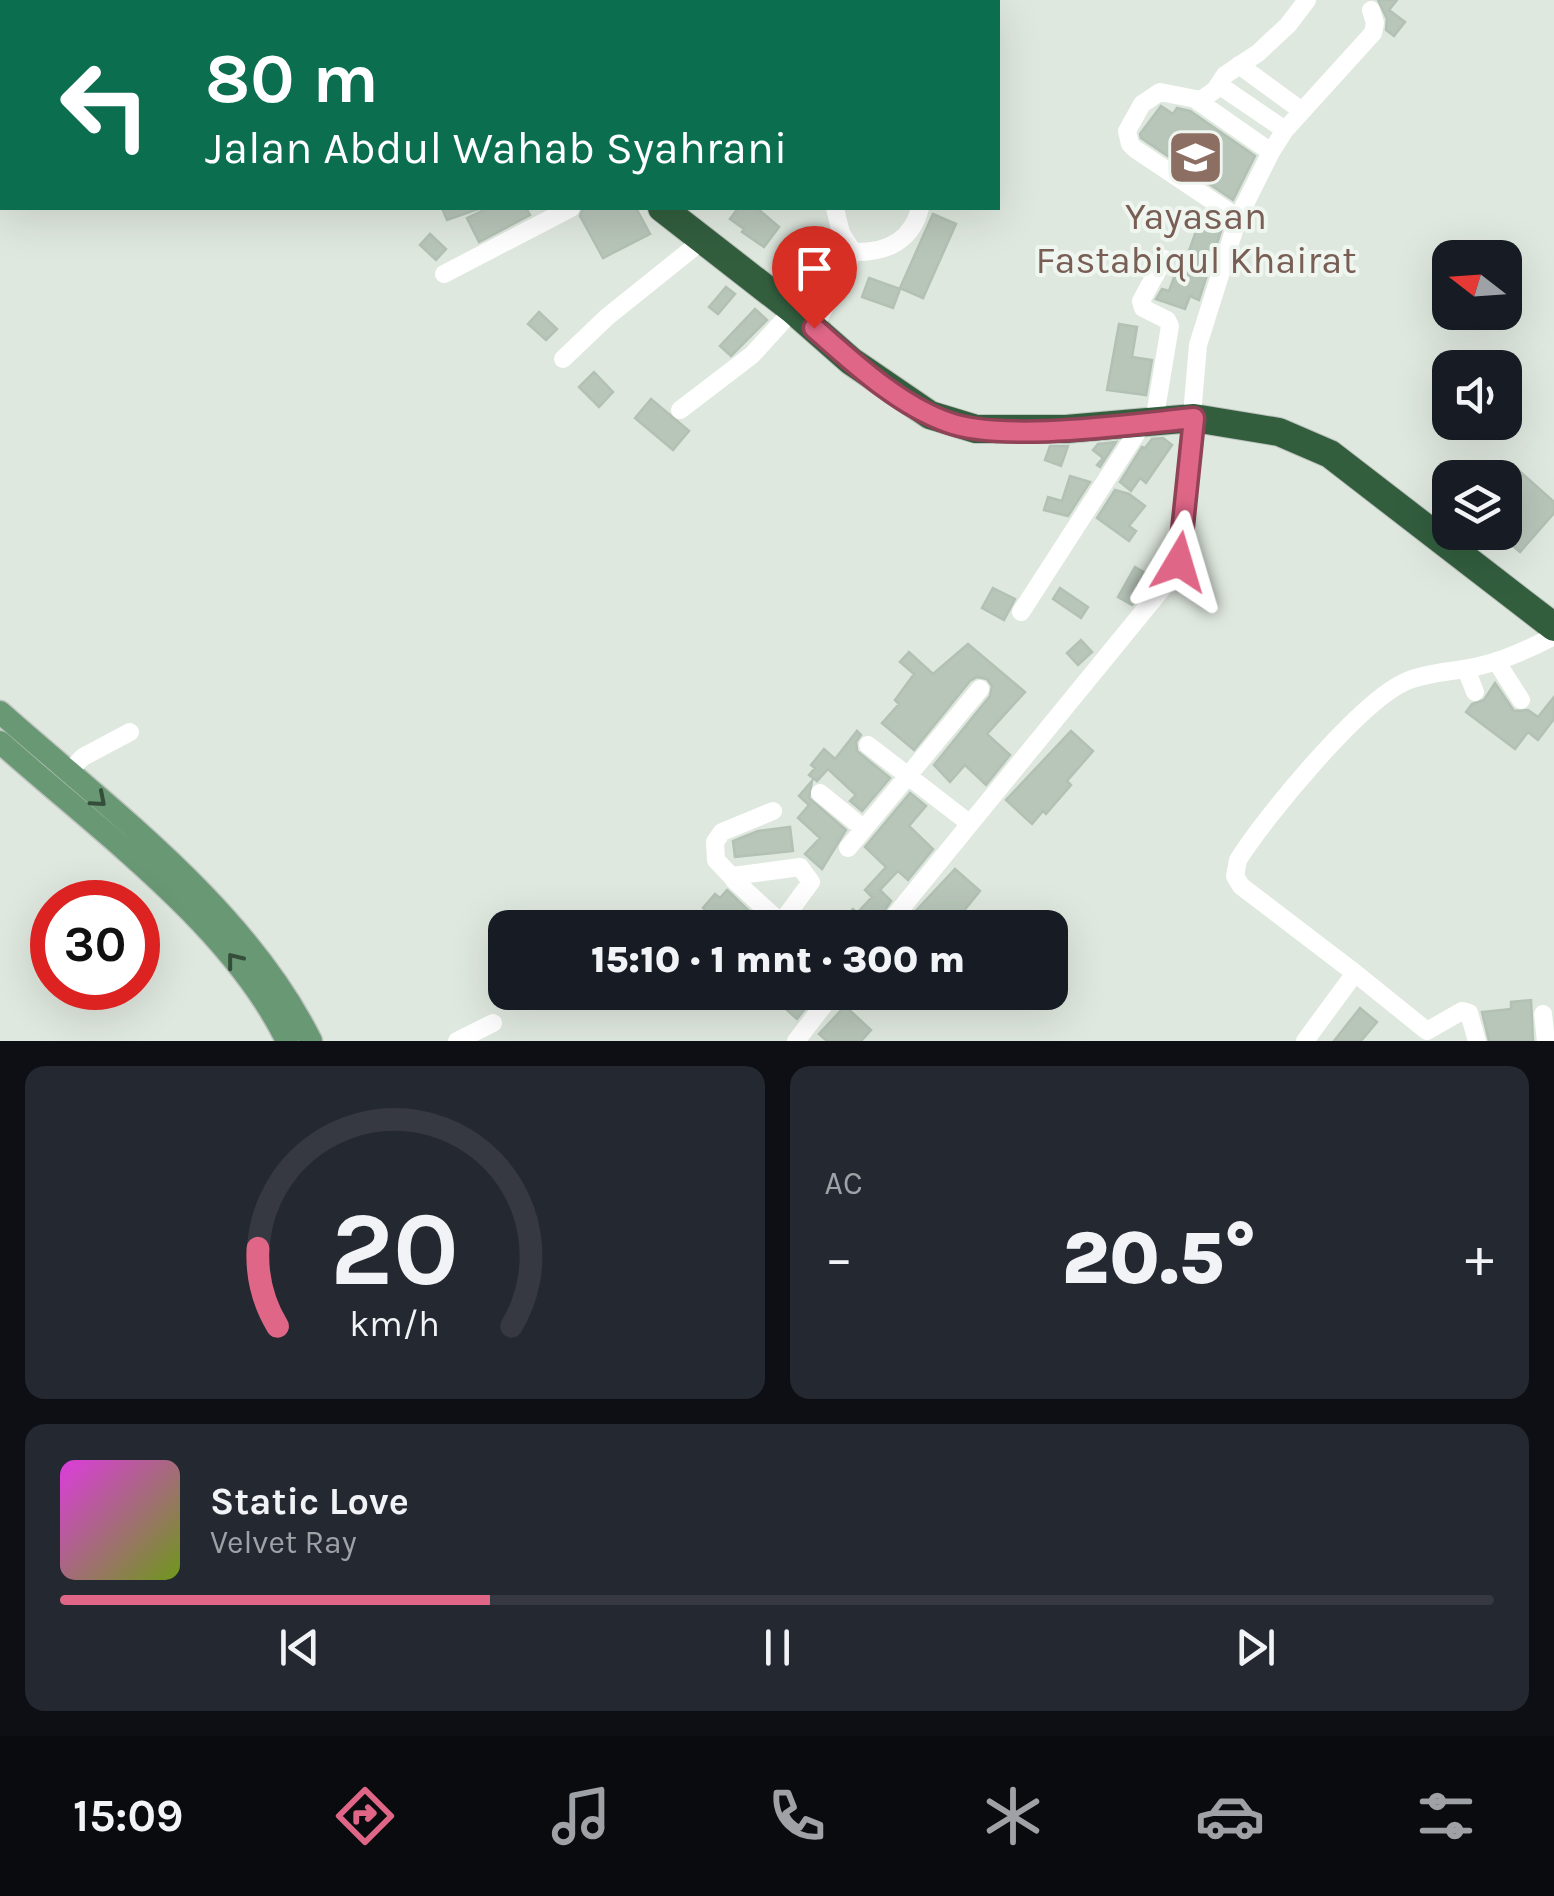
<!DOCTYPE html>
<html lang="id">
<head>
<meta charset="utf-8">
<style>
	body { margin:0; font-family:Karla,sans-serif; background:#242831; color:#f1f3f6; height:100vh; display:flex; flex-direction:column; font-size:38px; white-space:nowrap }
	* { box-sizing:border-box; margin:0 }
	p { font-size:32px; color:#9ea1a6 }
	.icon { flex:none; width:55px; height:55px; fill:none; stroke:currentColor; stroke-width:2; stroke-linecap:round; stroke-linejoin:round }
	.map { position:relative; height:1041px; overflow:hidden }
	.side { display:flex; flex-direction:column; gap:25px; padding:25px; background:#0d0f14; flex:1 }
	.side>* { flex:none }
	.guide { position:absolute; left:0px; top:0px; width:1000px; height:210px; box-shadow:0 10px 40px #0002; background:#0b6e4f; color:#fff; overflow:hidden }
	.needle { width:65px; rotate:287deg }
	.tools { position:absolute; left:1432px; top:240px; display:grid; gap:20px }
	.tools a { display:grid; place-items:center; width:90px; height:90px; border-radius:20px; background:#171b24; box-shadow:0 10px 40px #0002; font-size:50px }
	.speed { position:absolute; left:30px; top:880px; display:flex; gap:20px; font-size:50px; font-weight:700; text-align:center }
	.speed>* { display:grid; place-content:center; width:130px; height:130px; border-radius:50%; background:#171b24; box-shadow:0 10px 40px #0002; line-height:1 }
	.speed .limit { border:15px solid #d22; background:#fff; color:#111 }
	.pin { position:absolute; display:grid; place-items:center; width:85px; height:85px; color:#fff; margin:-102px -42px; border-radius:50% 50% 50% 0; rotate:-45deg; box-shadow:0 0 10px #0007 }
	.pin .icon { rotate:45deg }
	.me { position:absolute; width:110px; margin:-55px; rotate:7deg; stroke-linejoin:round; filter:drop-shadow(0 0 8px #0008) }
	.turn { display:flex; align-items:center; gap:35px; height:210px; padding:0 40px; font-size:45px }
	.turn .icon { width:130px; height:130px; stroke-width:2.5 }
	.turn b { display:block; font-size:70px; line-height:85px }
	.big { font-size:75px; font-weight:800; line-height:1.1 }
	.side .card { flex:1; display:flex; flex-direction:column; justify-content:center; gap:15px; min-width:0; padding:0 35px; border-radius:20px; background:#242831 }
	.side .dial { align-items:center; gap:0 }
	.dial svg { height:260px; overflow:visible; fill:none; stroke:#363941; stroke-width:7; stroke-linecap:round; text-anchor:middle }
	.dial text { fill:#f1f3f6; stroke:none }
	.song { display:flex; align-items:center; gap:30px }
	.cover { width:120px; height:120px; border-radius:15px; background:linear-gradient(135deg,hsl(300 70% 55%),hsl(80 70% 35%)) }
	.played { height:10px; border-radius:5px; background:linear-gradient(90deg,#df6686 30%,#363941 30%) }
	.keys { display:flex; justify-content:space-around; direction:ltr }
	.heat { display:flex; justify-content:space-between; align-items:center; font-size:55px; direction:ltr }
	.side .tiles { flex:1; display:grid; gap:25px; grid-template-columns:1fr 1fr }
	.card:last-child { grid-column:span 2 }
	.trip { position:absolute; left:488px; top:910px; width:580px; height:100px; border-radius:20px; background:#171b24; box-shadow:0 10px 40px #0002; font-weight:800; line-height:100px; text-align:center }
	.tabs { display:flex; height:160px; justify-content:space-around; align-items:center; background:#090b0e; color:#9ea1a6 }
	.tabs .icon { width:70px; height:70px }
	.tabs .selected { color:#df6686 }
	.tabs b { font-size:45px; color:#f1f3f6 }
	.map>svg:first-child { display:block }
	.building { fill:#b8c5b9; stroke:#b2c1b3; stroke-width:2.5 }
	.lines { fill:none; stroke-linecap:round; stroke-linejoin:round }
	.major-casing { stroke:#bdc3be; stroke-width:25 }
	.highway-casing { stroke:#bdc3be; stroke-width:30 }
	.minor { stroke:#fff; stroke-width:18 }
	.major { stroke:#699874; stroke-width:22 }
	.highway { stroke:#325e3e; stroke-width:28 }
	.oneway { stroke:#344e3a }
	.route-casing { stroke:#914257; stroke-width:25 }
	.route { stroke:#df6686; stroke-width:18 }
	.labels { text-anchor:middle; stroke-width:8; stroke-linejoin:round; paint-order:stroke }
	.education-label { font-size:38px; fill:#785e54; stroke:#eff5ef }
</style>
</head>
<body>
<div class="map">
<svg width="1554" height="1041" viewBox="0 0 1554 1041">
	<rect width="100%" height="100%" fill="#dfe8df"/>
	<path class="building" d="M 1378,0 L 1397,0 L 1389,10 L 1405,22 L 1394,36 L 1386,30 L 1387,19 Z
		M 1161,106 L 1173,114 L 1177,108 L 1190,111 L 1255,156 L 1233,200 L 1141,138 L 1140,134 Z
		M 442,208 L 478,208 L 478,209 L 447,220 Z
		M 488,208 L 526,208 L 530,215 L 479,242 L 467,218 Z
		M 583,208 L 636,208 L 650,234 L 603,258 L 580,216 Z
		M 738,208 L 757,208 L 779,227 L 764,247 L 742,232 L 744,229 L 730,219 Z
		M 933,214 L 956,224 L 923,298 L 900,288 Z
		M 1199,223 L 1221,231 L 1199,300 L 1190,296 L 1185,309 L 1156,299 L 1162,289 L 1169,291 L 1176,272 L 1181,273 Z
		M 430,234 L 446,249 L 436,260 L 420,245 Z
		M 869,278 L 900,289 L 893,308 L 862,297 Z
		M 726,287 L 735,294 L 718,314 L 709,307 Z
		M 755,309 L 767,320 L 731,356 L 720,346 Z
		M 539,312 L 557,329 L 546,340 L 528,324 Z
		M 1119,324 L 1137,327 L 1132,357 L 1152,360 L 1146,395 L 1107,390 Z
		M 594,372 L 613,392 L 599,407 L 579,387 Z
		M 651,399 L 689,431 L 673,450 L 635,418 Z
		M 1163,438 L 1172,445 L 1146,483 L 1140,478 L 1131,491 L 1120,482 L 1142,447 L 1145,448 L 1152,439 Z
		M 1116,442 L 1100,467 L 1097,465 L 1103,458 L 1093,450 L 1098,444 Z
		M 1050,446 L 1068,446 L 1061,466 L 1045,460 Z
		M 1516,468 L 1554,502 L 1554,513 L 1520,552 L 1505,539 L 1505,480 Z
		M 1070,476 L 1090,482 L 1068,516 L 1044,510 L 1048,497 L 1062,501 Z
		M 1115,490 L 1129,494 L 1145,506 L 1129,526 L 1136,531 L 1129,541 L 1097,518 Z
		M 1135,567 L 1154,578 L 1132,605 L 1118,597 Z
		M 993,588 L 1015,599 L 1004,620 L 982,608 Z
		M 1060,588 L 1088,607 L 1081,618 L 1053,599 Z
		M 1081,640 L 1092,652 L 1078,665 L 1067,653 Z
		M 968,644 L 1025,692 L 987,734 L 1010,755 L 986,785 L 965,765 L 950,782 L 934,765 L 990,696 L 992,686 L 987,679 L 977,677 L 970,681 L 914,750 L 882,723 L 899,704 L 895,700 L 914,674 L 900,662 L 909,652 L 933,674 Z
		M 1495,683 L 1514,711 L 1528,710 L 1538,717 L 1554,697 L 1554,719 L 1538,740 L 1528,732 L 1515,749 L 1466,712 L 1472,704 L 1484,700 Z
		M 857,731 L 861,735 L 856,742 L 857,751 L 890,778 L 862,811 L 850,801 L 856,795 L 828,769 L 817,781 L 809,775 L 815,768 L 811,765 L 824,749 L 835,759 Z
		M 1071,731 L 1093,751 L 1067,781 L 1071,785 L 1046,814 L 1043,811 L 1032,824 L 1006,800 Z
		M 812,781 L 809,798 L 846,830 L 822,869 L 805,854 L 820,838 L 798,818 L 809,805 L 799,796 Z
		M 910,793 L 926,806 L 909,826 L 933,849 L 908,880 L 898,871 L 880,890 L 891,901 L 873,928 L 837,928 L 853,909 L 857,913 L 872,897 L 865,890 L 886,867 L 865,847 Z
		M 790,827 L 793,851 L 735,857 L 733,841 L 758,831 Z
		M 955,869 L 980,891 L 950,928 L 928,928 L 913,914 Z
		M 727,890 L 767,928 L 724,928 L 703,908 L 715,894 L 720,898 Z
		M 785,992 L 818,992 L 797,1019 L 777,1001 Z
		M 1531,1000 L 1533,1041 L 1489,1041 L 1482,1012 L 1511,1009 L 1511,1002 Z
		M 845,1006 L 871,1030 L 861,1041 L 827,1041 L 819,1034 Z
		M 1360,1008 L 1377,1022 L 1361,1041 L 1334,1041 Z"/>
	<g class="lines">
		<defs>
			<path id="major" d="M 0,712 C 109,809 245,908 311,1041
				M 0,742 C 96,828 231,925 287,1041"/>
			<path id="highway" d="M 530,0 L 531,2
				M 662,208 L 793,310 L 851,361 L 930,415 L 976,429 L 1066,429 L 1194,418 L 1279,432 L 1330,454 L 1554,627"/>
		</defs>
		<use href="#major" class="major-casing"/>
		<use href="#highway" class="highway-casing"/>
		<path class="minor" d="M 1307,0 L 1288,25 L 1258,53 L 1225,75 L 1215,90 L 1201,100 L 1160,92 L 1142,104 L 1127,131 L 1130,144 L 1135,149 L 1238,218 L 1271,152 L 1285,130 L 1373,33 L 1375,23 L 1371,10
			M 1239,65 L 1302,111
			M 1219,85 L 1285,130
			M 1195,99 L 1271,152
			M 853,252 C 886,253 912,241 920,208
			M 444,274 L 571,208
			M 814,328 L 853,252 L 841,233 L 835,208
			M 563,359 L 607,317 L 703,240
			M 680,410 L 752,355 L 793,310
			M 1154,422 L 1170,326 L 1167,320 L 1143,308 L 1141,301 L 1164,259
			M 1021,612 L 1143,423
			M 1496,661 L 1521,700
			M 1466,669 L 1475,692
			M 868,745 L 969,823
			M 68,772 L 83,757 L 130,732
			M 820,793 L 863,828
			M 848,848 L 980,689
			M 732,877 L 716,860 L 715,842 L 722,832 L 773,811
			M 781,923 L 811,882 L 800,867 L 733,876 L 734,880 L 781,923 L 787,928
			M 885,928 L 1174,574 L 1180,555 L 1198,345 L 1238,218
			M 1355,973 L 1427,1031 L 1462,1011 L 1469,1013 L 1477,1041
			M 1543,1014 L 1546,1041
			M 457,1041 L 493,1023
			M 796,1041 L 834,992
			M 1305,1041 L 1355,973 L 1241,886 L 1235,876 L 1238,860 C 1265,817 1361,700 1407,681 C 1431,671 1458,672 1483,665 C 1508,659 1531,648 1554,636"/>
		<use href="#major" class="major"/>
		<use href="#highway" class="highway"/>
	</g>
	<defs><path id="oneway-chevron" d="M-2-3.5L2.5 0L-2 3.5" fill="none" stroke-width="1.6" stroke-linecap="round" stroke-linejoin="round" transform="scale(2.5)"/></defs>
	<g class="oneway">
		<use href="#oneway-chevron" transform="translate(99 800) rotate(41)"/>
		<use href="#oneway-chevron" transform="translate(234 960) rotate(-128)"/>
	</g>
	<g class="lines">
		<defs>
			<path id="route" d="M 814,328 C 853,362 897,404 947,422 C 1003,443 1132,424 1194,418 L 1179,562"/>
		</defs>
		<use href="#route" class="route-casing"/>
		<use href="#route" class="route"/>
	</g>
	<defs>
		<symbol id="school-square" viewBox="-11 -11 22 22"><rect x="-9" y="-9" width="18" height="18" rx="4" fill="#8d6e63" stroke="#eff5ef"/><path d="M0-5L7-2L0 1L-7-2ZM-4 1L0 2.5L4 1V4Q0 6-4 4Z" fill="#fff"/></symbol>
	</defs>
	<g fill-rule="evenodd">
		<use href="#school-square" x="1164" y="126" width="63" height="63"/>
	</g>
	<g class="labels">
		<g class="education-label">
			<text x="1196" y="229">Yayasan<tspan x="1196" dy="44">Fastabiqul Khairat</tspan></text>
		</g>
	</g>
</svg>
<div class="tools">
<a><svg class="needle" viewBox="-14 -14 28 28"><path d="M0-13l5 13h-10z" fill="#e53935"/><path d="M0 13l5-13h-10z" fill="#9ea1a6"/></svg></a>
<a><svg class="icon" aria-label="sound" viewBox="0 0 24 24"><path d="M4 9h4l5-4v14l-5-4H4zM17 9q2 3 0 6"/></svg></a>
<a><svg class="icon" aria-label="layers" viewBox="0 0 24 24"><path d="M12 4l9 5-9 5-9-5zM3 14l9 5 9-5"/></svg></a>
</div>
<div class="speed"><div class="limit">30</div></div>
<div class="pin" style="left:814px;top:328px;background:#d93025"><svg class="icon" aria-label="arrive" viewBox="0 0 24 24"><path d="M6 21V4h12l-3 4 3 4H6"/></svg></div>
<svg class="me" style="left:1179px;top:562px" viewBox="-20 -20 40 40"><path d="M0-17L14 15 0 8-14 15z" fill="#df6686" stroke="#fff" stroke-width="4"/></svg>
<div class="trip">15:10 · 1 mnt · 300 m</div>
<div class="guide">
<div class="turn"><svg class="icon" aria-label="left" viewBox="0 0 24 24"><path d="M17 20v-9H6M10 6l-5 5 5 5"/></svg><div><b>80 m</b>Jalan Abdul Wahab Syahrani</div></div>
</div>
</div>
<section class="side">
<div class="tiles">
<div class="card dial"><svg viewBox="0 0 100 80">
<path d="M14 69A42 42 0 1 1 86 69"/>
<path d="M14 69A42 42 0 0 1 8 45" stroke="#df6686"/>
<text x="50" y="56" font-size="32" font-weight="700">20</text>
<text x="50" y="72" font-size="11">km/h</text>
</svg></div>
<div class="card"><p>AC</p>
<div class="heat"><a>−</a><b class="big">20.5°</b><a>+</a></div>
</div>
<div class="card">
<div class="song"><i class="cover"></i><div><b>Static Love</b><p>Velvet Ray</p></div></div>
<div class="played"></div>
<div class="keys"><svg class="icon" aria-label="previous" viewBox="0 0 24 24"><path d="M18 5L8 12l10 7zM5 5v14"/></svg><svg class="icon" aria-label="pause" viewBox="0 0 24 24"><path d="M8 5v14M16 5v14"/></svg><svg class="icon" aria-label="next" viewBox="0 0 24 24"><path d="M6 5l10 7-10 7zM19 5v14"/></svg></div>
</div>
</div>
</section>
<nav class="tabs">
<b>15:09</b>
<svg class="icon selected" aria-label="directions" viewBox="0 0 24 24"><path d="M12 3l9 9-9 9-9-9zM9 14v-3h6M13 9l2 2-2 2"/></svg>
<svg class="icon" aria-label="music" viewBox="0 0 24 24"><path d="M9 18V5l10-2v13"/><circle cx="6" cy="18" r="3"/><circle cx="16" cy="16" r="3"/></svg>
<svg class="icon" aria-label="phone" viewBox="0 0 24 24"><path d="M5 4h4l2 5-3 2q2 4 5 5l2-3 5 2v4C11 20 4 13 5 4z"/></svg>
<svg class="icon" aria-label="climate" viewBox="0 0 24 24"><path d="M12 3v18M4 7l16 10M4 17L20 7"/></svg>
<svg class="icon" aria-label="car" viewBox="0 0 24 24"><path d="M5 17H2v-5l4-1 3-4h7l3 4 3 1v5h-3M9 17h6M6 11h13"/><circle cx="7" cy="17" r="2"/><circle cx="17" cy="17" r="2"/></svg>
<svg class="icon" aria-label="filters" viewBox="0 0 24 24"><path d="M4 7h16M4 17h16"/><circle cx="9" cy="7" r="2"/><circle cx="15" cy="17" r="2"/></svg>
</nav>
</body>
</html>
